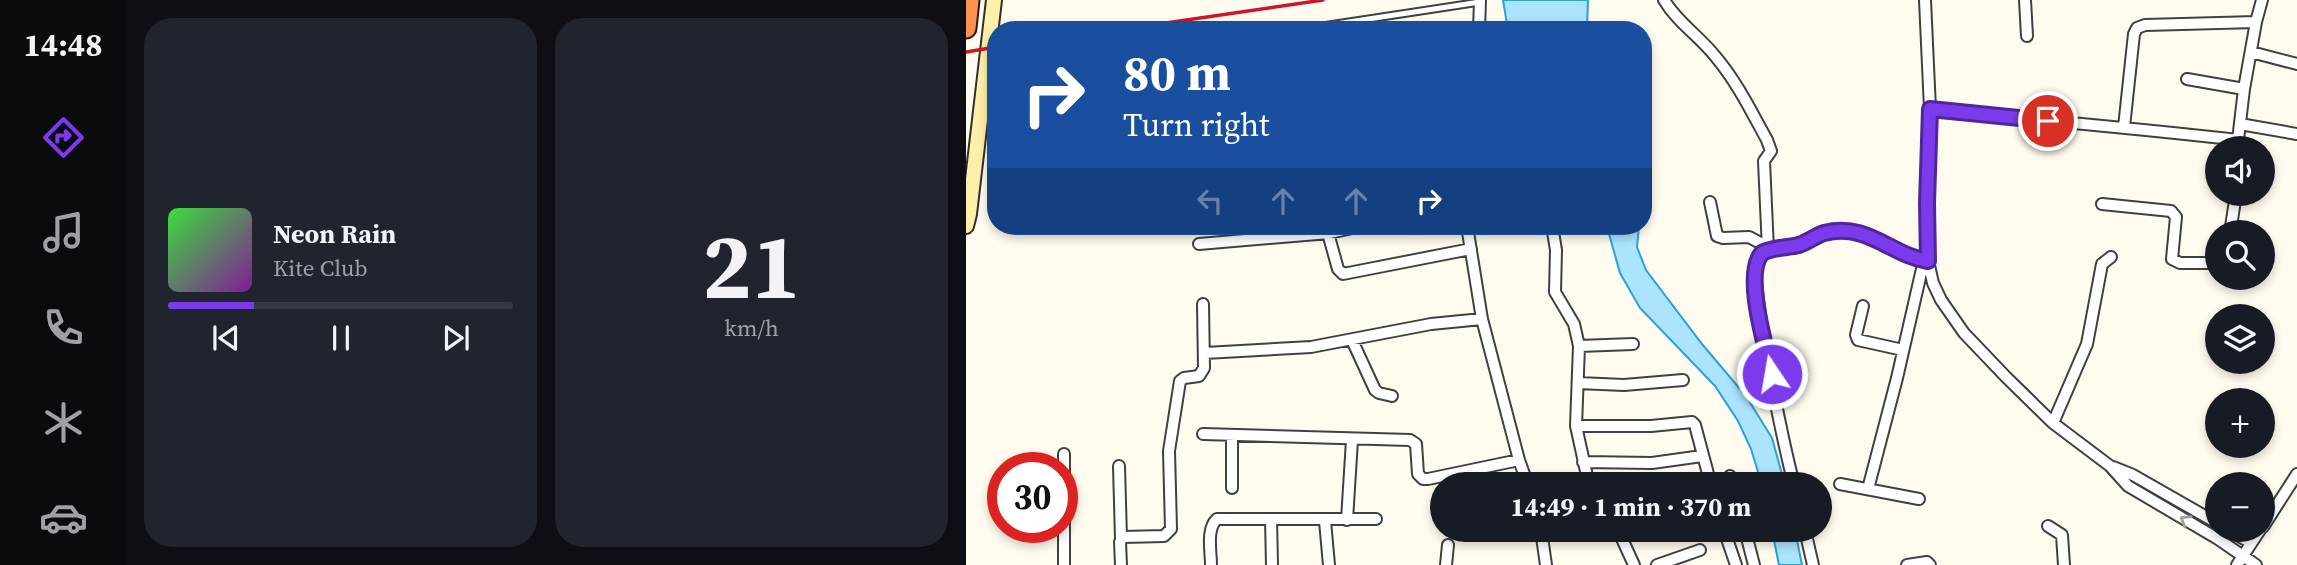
<!DOCTYPE html>
<html lang="en">
<head>
<meta charset="utf-8">
<style>
	body { margin:0; font-family:"Source Serif 4",serif; background:#20242c; color:#f1f3f6; height:100vh; display:flex; flex-direction:column; font-size:26px; white-space:nowrap }
	* { box-sizing:border-box; margin:0 }
	p { font-size:23px; color:#9ea1a6 }
	.icon { flex:none; width:38px; height:38px; fill:none; stroke:currentColor; stroke-width:2; stroke-linecap:round; stroke-linejoin:round }
	.map { position:relative; flex:1; overflow:hidden }
	.side { display:flex; flex-direction:column; gap:18px; padding:18px; background:#0d0f14; width:840px }
	.side>* { flex:none }
	.top-card { position:absolute; left:21px; top:21px; width:665px; height:214px; border-radius:28px; box-shadow:0 4px 10px #0003; background:#1a4fa0; color:#fff; overflow:hidden }
	.buttons { position:absolute; left:1239px; top:136px; display:grid; gap:14px }
	.buttons a { display:grid; place-items:center; width:70px; height:70px; border-radius:50%; background:#171b24; box-shadow:0 4px 10px #0003; font-size:35px }
	.speed { position:absolute; left:21px; top:452px; display:flex; gap:14px; font-size:35px; font-weight:700; text-align:center }
	.speed>* { display:grid; place-content:center; width:91px; height:91px; border-radius:50%; background:#171b24; box-shadow:0 4px 10px #0003; line-height:1 }
	.speed .limit { border:10px solid #d22; background:#fff; color:#111 }
	.pin { position:absolute; display:grid; place-items:center; width:60px; height:60px; color:#fff; margin:-30px; border:4px solid #fff; border-radius:50%; box-shadow:0 2px 7px #0007 }
	.me { position:absolute; width:77px; margin:-38px; rotate:348deg; stroke-linejoin:round; filter:drop-shadow(0 0 5px #0008) }
	.turn { display:flex; align-items:center; gap:24px; height:147px; padding:0 21px; font-size:32px }
	.turn .icon { width:91px; height:91px; stroke-width:2.5 }
	.turn b { display:block; font-size:49px; line-height:60px }
	.lanes { display:flex; align-items:center; height:66px; padding:0 21px; background:#0003; justify-content:center; gap:35px; direction:ltr }
	.lanes .off { opacity:.35 }
	.side .card { flex:1; display:flex; flex-direction:column; justify-content:center; gap:10px; min-width:0; padding:0 24px; border-radius:28px; background:#20242c }
	.side .dial { align-items:center; gap:0 }
	.dial b { font-size:91px; line-height:1 }
	.song { display:flex; align-items:center; gap:21px }
	.cover { width:84px; height:84px; border-radius:10px; background:linear-gradient(135deg,hsl(120 70% 55%),hsl(290 70% 35%)) }
	.played { height:7px; border-radius:4px; background:linear-gradient(90deg,#7c3aed 25%,#363941 25%) }
	.keys { display:flex; justify-content:space-around; direction:ltr }
	.side .tiles { flex:1; display:grid; gap:18px; grid-template-columns:repeat(2,1fr) }
	.trip { position:absolute; left:464px; top:472px; width:402px; height:70px; border-radius:35px; background:#171b24; box-shadow:0 4px 10px #0003; font-weight:700; line-height:70px; text-align:center }
	main { display:flex; flex:1; min-height:0 }
	.tabs { display:flex; flex-direction:column; width:126px; justify-content:space-around; align-items:center; background:#090b0e; color:#9ea1a6 }
	.tabs .icon { width:49px; height:49px }
	.tabs .on { color:#7c3aed }
	.tabs b { font-size:32px; color:#f1f3f6 }
	.map>svg:first-child { display:block }
	.water { fill:#ace4fd; stroke:#2ba1dc; stroke-width:2 }
	.lines { fill:none; stroke-linecap:round; stroke-linejoin:round }
	.lane-casing { stroke:#404040; stroke-width:9 }
	.street-casing { stroke:#404040; stroke-width:14 }
	.secondary-casing { stroke:#2f2f2f; stroke-width:18 }
	.highway-casing { stroke:#1e1e1e; stroke-width:23 }
	.lane { stroke:#fff; stroke-width:5 }
	.street { stroke:#fff; stroke-width:10 }
	.secondary { stroke:#fff0a9; stroke-width:14 }
	.highway { stroke:#ff924c; stroke-width:19 }
	.rail { stroke:#cd162a; stroke-width:3.5 }
	.oneway { stroke:#9e9e9e }
	.route-casing { stroke:#51269a; stroke-width:18 }
	.route { stroke:#7c3aed; stroke-width:12 }
</style>
</head>
<body>
<main>
<nav class="tabs">
<b>14:48</b>
<svg class="icon on" aria-label="directions" viewBox="0 0 24 24"><path d="M12 3l9 9-9 9-9-9zM9 14v-3h6M13 9l2 2-2 2"/></svg>
<svg class="icon" aria-label="music" viewBox="0 0 24 24"><path d="M9 18V5l10-2v13"/><circle cx="6" cy="18" r="3"/><circle cx="16" cy="16" r="3"/></svg>
<svg class="icon" aria-label="phone" viewBox="0 0 24 24"><path d="M5 4h4l2 5-3 2q2 4 5 5l2-3 5 2v4C11 20 4 13 5 4z"/></svg>
<svg class="icon" aria-label="climate" viewBox="0 0 24 24"><path d="M12 3v18M4 7l16 10M4 17L20 7"/></svg>
<svg class="icon" aria-label="car" viewBox="0 0 24 24"><path d="M5 17H2v-5l4-1 3-4h7l3 4 3 1v5h-3M9 17h6M6 11h13"/><circle cx="7" cy="17" r="2"/><circle cx="17" cy="17" r="2"/></svg>
</nav>
<section class="side">
<div class="tiles">
<div class="card">
<div class="song"><i class="cover"></i><div><b>Neon Rain</b><p>Kite Club</p></div></div>
<div class="played"></div>
<div class="keys"><svg class="icon" aria-label="previous" viewBox="0 0 24 24"><path d="M18 5L8 12l10 7zM5 5v14"/></svg><svg class="icon" aria-label="pause" viewBox="0 0 24 24"><path d="M8 5v14M16 5v14"/></svg><svg class="icon" aria-label="next" viewBox="0 0 24 24"><path d="M6 5l10 7-10 7zM19 5v14"/></svg></div>
</div>
<div class="card dial"><b>21</b><p>km/h</p></div>
</div>
</section>
<div class="map">
<svg width="1331" height="565" viewBox="0 0 1331 565">
	<rect width="100%" height="100%" fill="#fffbee"/>
	<path class="water" d="M 537,0 L 622,0 L 621,30 L 542,30 Z
		M 644,226 L 673,226 L 671,247 L 680,270 L 736,344 L 780,396 L 806,438 L 819,485 L 796,485 L 785,449 L 772,421 L 749,386 L 674,308 L 654,273 L 643,234 Z
		M 806,530 L 829,530 L 836,565 L 813,565 Z"/>
	<g class="lines">
		<defs>
			<path id="lane" d="M 330,30 L 514,2"/>
			<path id="street" d="M 698,0 C 711,22 733,36 749,56 C 771,82 785,111 801,140 L 805,151 L 798,161 L 802,250
				M 959,0 L 964,109 L 961,203 L 962,261 L 967,283 L 975,300 L 998,333 L 1040,377 L 1087,423 L 1144,466 L 1162,486 L 1252,539 L 1290,565
				M 1059,0 L 1061,36
				M 1290,22 L 1296,0
				M 513,30 L 514,0
				M 1285,52 L 1331,64
				M 1221,79 L 1278,89
				M 964,109 C 1067,120 1170,128 1272,140 L 1272,149
				M 1274,124 L 1331,134
				M 1158,127 L 1168,34 L 1171,28 L 1179,25 L 1290,22 L 1278,89 L 1272,140
				M 744,202 L 751,236 L 757,238 L 783,237 L 802,247
				M 1136,204 L 1205,211 L 1210,217 L 1206,259 L 1214,263 L 1251,263
				M 360,226 L 372,269 L 377,274 L 505,249
				M 501,226 L 516,319 L 553,460 L 562,485
				M 586,226 L 590,250 L 589,292 L 608,324 L 613,346 L 610,426 L 623,485
				M 1264,233 L 1270,194
				M 233,244 L 363,233 L 396,226
				M 897,306 L 890,335 L 892,340 L 937,350
				M 386,340 L 409,390 L 413,393 L 426,396
				M 613,346 L 667,344
				M 239,353 L 345,347 L 465,324 L 516,319
				M 612,383 L 658,385 L 717,380
				M 1087,423 L 1121,344 L 1136,264 L 1145,257
				M 610,426 L 685,426 L 726,422 L 729,425 L 745,485
				M 237,434 L 444,440 L 450,444 L 452,474 L 457,479 L 462,479 L 553,460
				M 617,462 L 686,463 L 736,456
				M 153,466 L 155,539
				M 1147,467 L 1167,475 L 1251,523
				M 764,476 L 767,485
				M 874,484 L 953,499
				M 828,485 C 820,453 781,278 792,258 C 794,255 797,253 800,251 C 810,247 822,248 832,245 C 848,241 859,230 877,231 C 912,233 930,256 962,261
				M 266,488 L 266,435
				M 902,489 L 931,378 L 958,260
				M 305,519 L 306,565
				M 381,520 L 386,440
				M 359,521 L 363,565
				M 1082,526 L 1096,535 L 1098,565
				M 1297,527 L 1331,474
				M 575,530 L 580,565
				M 652,530 L 668,565
				M 758,530 L 770,565
				M 779,530 L 788,565
				M 839,530 L 847,565
				M 1263,530 L 1285,543
				M 98,565 L 98,454
				M 155,565 L 154,542 L 157,537 L 198,536 L 205,529 L 203,451 L 214,381 L 218,378 L 233,376 L 238,368 L 237,304
				M 245,565 C 245,551 240,529 251,519 L 410,519
				M 480,565 L 482,545
				M 691,565 L 734,550
				M 941,565 L 961,562 L 964,565
				M 1271,565 L 1294,530"/>
			<path id="secondary" d="M 0,226 L 3,214 L 28,0"/>
			<path id="highway" d="M 0,28 L 3,0"/>
		</defs>
		<use href="#lane" class="lane-casing"/>
		<use href="#street" class="street-casing"/>
		<use href="#secondary" class="secondary-casing"/>
		<use href="#highway" class="highway-casing"/>
		<use href="#lane" class="lane"/>
		<use href="#street" class="street"/>
		<use href="#secondary" class="secondary"/>
		<use href="#highway" class="highway"/>
		<path class="rail" d="M 152,30 L 357,0
			M 0,52 L 30,47"/>
	</g>
	<defs><path id="oneway-chevron" d="M-2-3.5L2.5 0L-2 3.5" fill="none" stroke-width="1.6" stroke-linecap="round" stroke-linejoin="round" transform="scale(1.75)"/></defs>
	<use class="oneway" href="#oneway-chevron" transform="translate(1219 520) rotate(-149)"/>
	<g class="lines">
		<defs>
			<path id="route" d="M 806,374 C 800,347 777,275 796,253 C 807,247 821,248 833,245 C 842,242 849,236 858,233 C 902,222 924,255 962,261 L 961,203 L 964,109 L 1082,121"/>
		</defs>
		<use href="#route" class="route-casing"/>
		<use href="#route" class="route"/>
	</g>
</svg>
<div class="buttons">
<a><svg class="icon" aria-label="sound" viewBox="0 0 24 24"><path d="M4 9h4l5-4v14l-5-4H4zM17 9q2 3 0 6"/></svg></a>
<a><svg class="icon" aria-label="search" viewBox="0 0 24 24"><circle cx="10" cy="10" r="6"/><path d="M15 15l6 6"/></svg></a>
<a><svg class="icon" aria-label="layers" viewBox="0 0 24 24"><path d="M12 4l9 5-9 5-9-5zM3 14l9 5 9-5"/></svg></a>
<a>+</a>
<a>−</a>
</div>
<div class="speed"><div class="limit">30</div></div>
<div class="pin" style="left:1082px;top:121px;background:#d93025"><svg class="icon" aria-label="arrive" viewBox="0 0 24 24"><path d="M6 21V4h12l-3 4 3 4H6"/></svg></div>
<svg class="me" style="left:806px;top:374px" viewBox="-20 -20 40 40"><circle r="17" fill="#7c3aed" stroke="#fff" stroke-width="3"/><path d="M0-11L8 9 0 5-8 9z" fill="#fff"/></svg>
<div class="trip">14:49 · 1 min · 370 m</div>
<div class="top-card">
<div class="turn"><svg class="icon" aria-label="right" viewBox="0 0 24 24"><path d="M7 20v-9h11M14 6l5 5-5 5"/></svg><div><b>80 m</b>Turn right</div></div>
<div class="lanes"><svg class="icon off" aria-label="left" viewBox="0 0 24 24"><path d="M17 20v-9H6M10 6l-5 5 5 5"/></svg><svg class="icon off" aria-label="ahead" viewBox="0 0 24 24"><path d="M12 20V5M6 11l6-6 6 6"/></svg><svg class="icon off" aria-label="ahead" viewBox="0 0 24 24"><path d="M12 20V5M6 11l6-6 6 6"/></svg><svg class="icon" aria-label="right" viewBox="0 0 24 24"><path d="M7 20v-9h11M14 6l5 5-5 5"/></svg></div>
</div>
</div>
</main>
</body>
</html>
